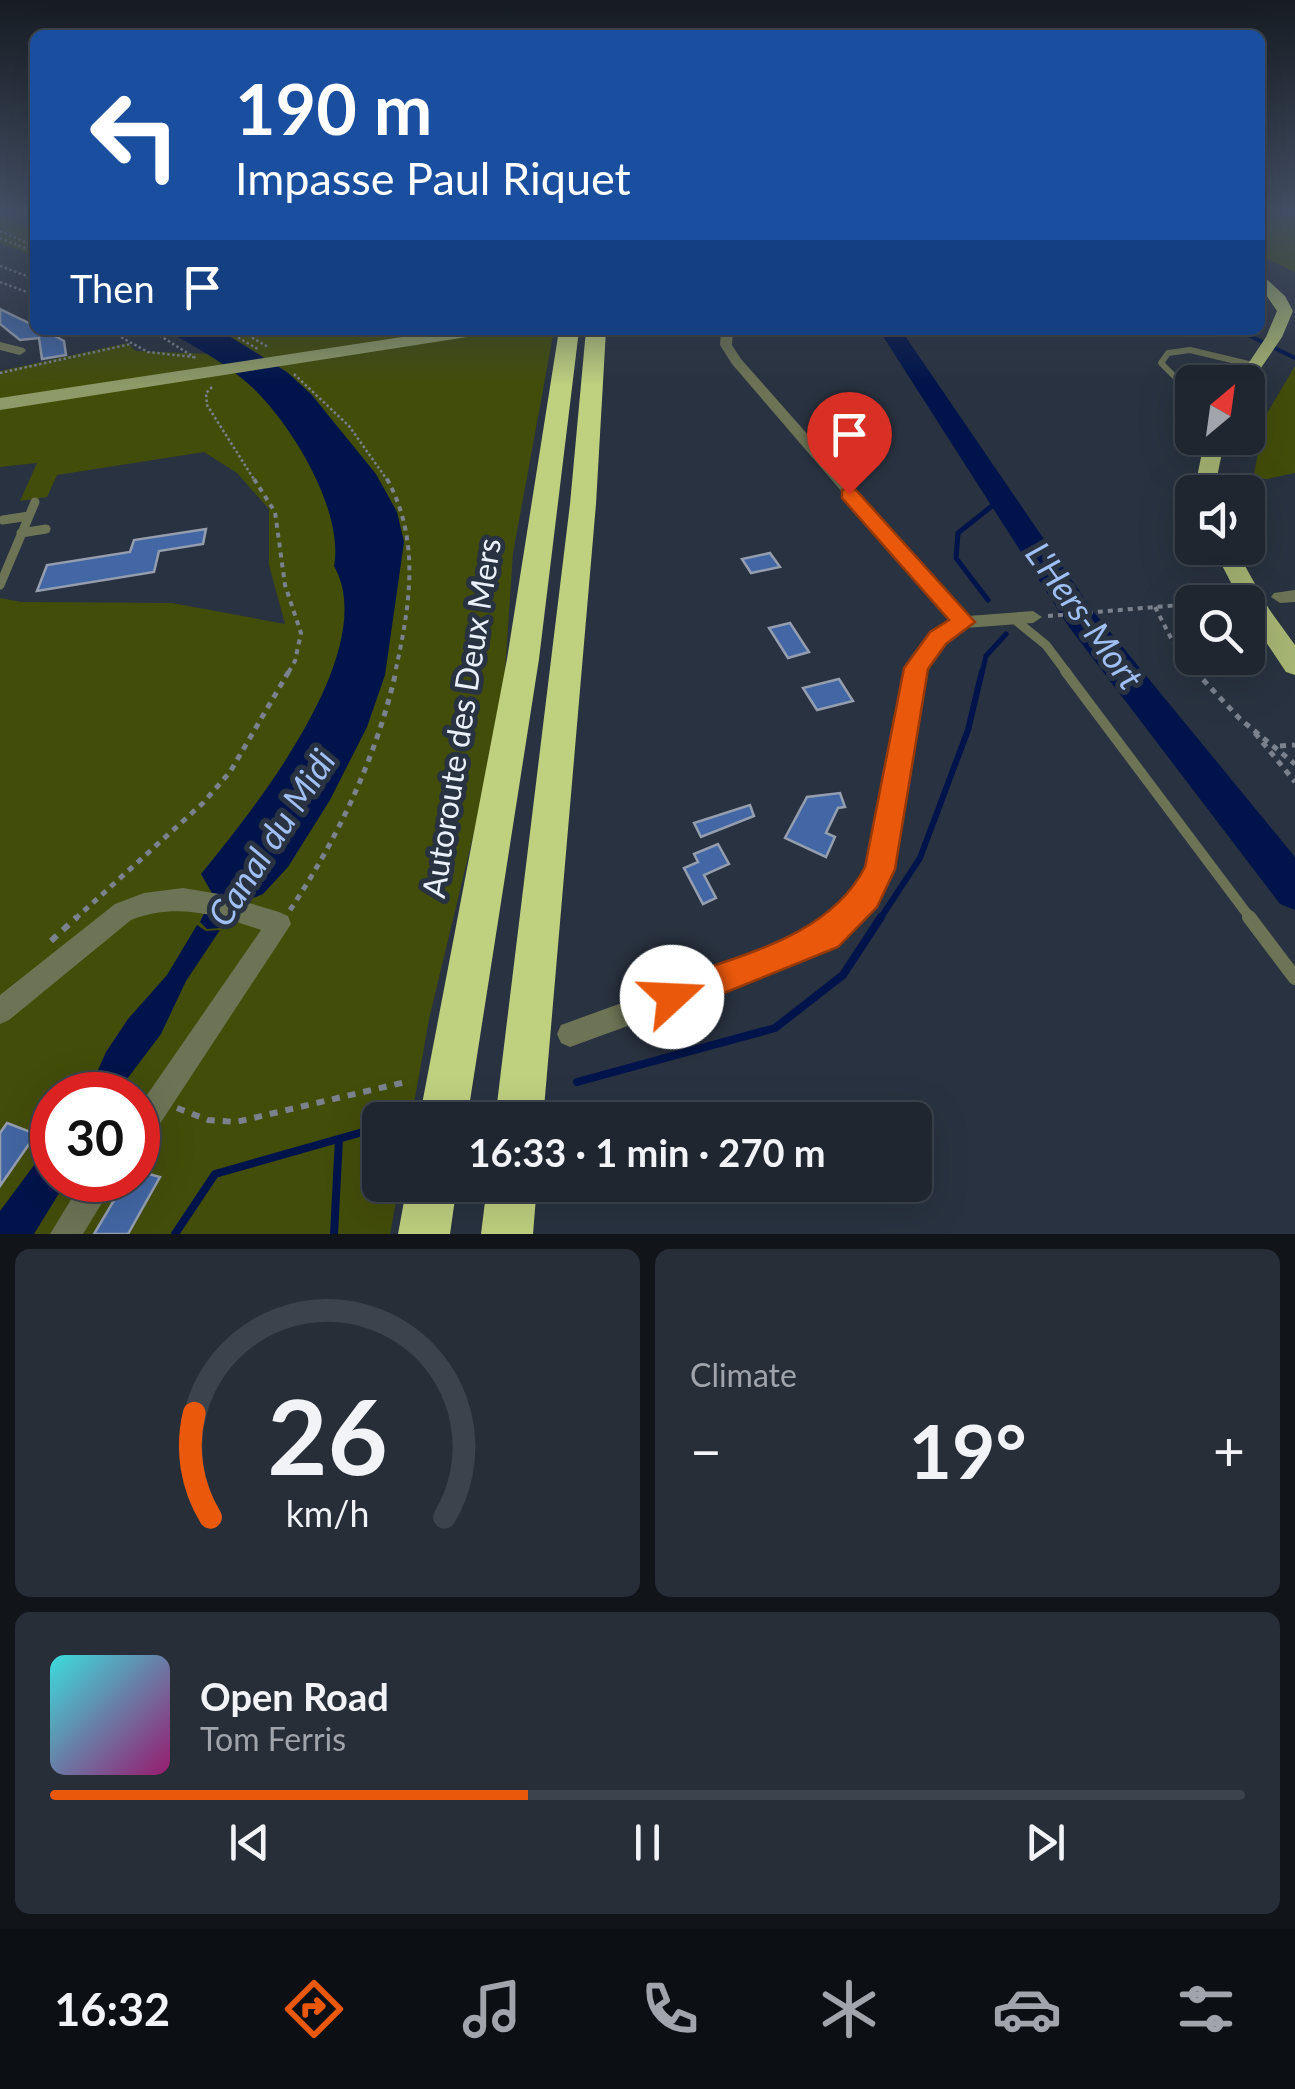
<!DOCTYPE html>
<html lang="en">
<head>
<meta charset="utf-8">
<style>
	body { margin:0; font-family:Lato,sans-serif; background:#272e38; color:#f1f3f6; height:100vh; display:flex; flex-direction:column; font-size:38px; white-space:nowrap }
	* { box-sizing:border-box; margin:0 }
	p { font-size:32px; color:#a1a5ab }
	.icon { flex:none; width:55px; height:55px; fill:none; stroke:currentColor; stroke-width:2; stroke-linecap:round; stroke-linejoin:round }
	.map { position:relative; height:1234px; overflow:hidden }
	.panel { display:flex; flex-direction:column; gap:15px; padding:15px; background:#11151a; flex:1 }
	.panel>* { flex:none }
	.hud { position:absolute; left:30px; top:30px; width:1235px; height:305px; border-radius:15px; box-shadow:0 10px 40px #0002,0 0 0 2px #3c434c; background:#1a4fa0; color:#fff; overflow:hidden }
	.needle { width:65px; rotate:29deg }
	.tools { position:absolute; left:1175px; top:365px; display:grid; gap:20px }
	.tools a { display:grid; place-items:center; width:90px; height:90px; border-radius:15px; background:#1f2630; box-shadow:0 10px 40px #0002,0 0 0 2px #3c434c; font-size:50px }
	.speed { position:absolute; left:30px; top:1072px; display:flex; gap:20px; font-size:50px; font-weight:700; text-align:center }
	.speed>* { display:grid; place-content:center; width:130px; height:130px; border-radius:50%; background:#1f2630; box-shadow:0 10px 40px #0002,0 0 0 2px #3c434c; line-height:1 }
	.speed .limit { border:15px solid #d22; background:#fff; color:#111 }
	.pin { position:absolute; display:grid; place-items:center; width:85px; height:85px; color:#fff; margin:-102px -42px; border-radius:50% 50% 50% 0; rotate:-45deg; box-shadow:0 0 10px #0007 }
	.pin .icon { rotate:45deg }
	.me { position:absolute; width:110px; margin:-55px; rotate:70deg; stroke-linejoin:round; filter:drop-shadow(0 0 8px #0008) }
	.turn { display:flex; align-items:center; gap:35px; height:210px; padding:0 40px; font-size:45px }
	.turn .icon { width:130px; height:130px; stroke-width:2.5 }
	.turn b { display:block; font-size:70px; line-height:85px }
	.then { display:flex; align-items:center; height:95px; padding:0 40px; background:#0003; gap:20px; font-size:38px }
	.big { font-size:75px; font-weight:700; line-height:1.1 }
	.panel .widget { flex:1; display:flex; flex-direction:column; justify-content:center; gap:15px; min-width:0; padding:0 35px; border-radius:15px; background:#272e38 }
	.panel .dial { align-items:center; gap:0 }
	.dial svg { height:260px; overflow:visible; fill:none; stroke:#3c434c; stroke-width:7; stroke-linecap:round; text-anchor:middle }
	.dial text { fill:#f1f3f6; stroke:none }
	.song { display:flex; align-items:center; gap:30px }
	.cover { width:120px; height:120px; border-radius:15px; background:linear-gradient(135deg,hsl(180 70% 55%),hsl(320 70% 35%)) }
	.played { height:10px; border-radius:5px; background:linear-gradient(90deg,#ea580c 40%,#3c434c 40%) }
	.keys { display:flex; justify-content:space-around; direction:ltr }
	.heat { display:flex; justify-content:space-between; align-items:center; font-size:55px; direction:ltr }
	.panel .tiles { flex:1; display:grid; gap:15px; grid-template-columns:1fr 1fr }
	.widget:last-child { grid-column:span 2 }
	.trip { position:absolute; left:362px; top:1102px; width:570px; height:100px; border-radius:15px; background:#1f2630; box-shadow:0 10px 40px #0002,0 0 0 2px #3c434c; font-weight:700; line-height:100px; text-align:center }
	.dock { display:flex; height:160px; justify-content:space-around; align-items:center; background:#0c0f13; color:#a1a5ab }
	.dock .icon { width:70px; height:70px }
	.dock .on { color:#ea580c }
	.dock b { font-size:45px; color:#f1f3f6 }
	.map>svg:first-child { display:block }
	.green { fill:#434d0a; fill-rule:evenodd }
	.water { fill:#00144b }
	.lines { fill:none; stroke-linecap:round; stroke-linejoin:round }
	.stream-far3 { stroke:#00144b; stroke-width:4 }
	.stream-far2 { stroke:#00144b; stroke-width:5 }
	.stream-far1 { stroke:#00144b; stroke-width:6 }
	.stream { stroke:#00144b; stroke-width:8 }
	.river { fill:#00144b; fill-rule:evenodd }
	.building { fill:#4367a4; stroke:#949eaf; stroke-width:2.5 }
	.path-far3 { stroke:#7b828e; stroke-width:2.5; stroke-dasharray:2.5 2.5; stroke-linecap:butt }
	.path-far2 { stroke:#7b828e; stroke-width:4; stroke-dasharray:5 5; stroke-linecap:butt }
	.path-far1 { stroke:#7b828e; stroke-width:5; stroke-dasharray:6 6; stroke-linecap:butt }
	.path { stroke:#7b828e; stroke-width:6; stroke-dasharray:8 8; stroke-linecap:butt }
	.lane-far3 { stroke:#6d7455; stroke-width:6 }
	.lane-far2 { stroke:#6d7455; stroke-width:9 }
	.lane-far1 { stroke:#6d7455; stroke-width:10 }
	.lane { stroke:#6d7455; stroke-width:14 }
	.street { fill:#6d7455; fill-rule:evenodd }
	.secondary { fill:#8e9a67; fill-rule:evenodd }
	.primary { fill:#a8b674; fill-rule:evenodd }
	.highway { fill:#bfd07f; fill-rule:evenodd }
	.route { fill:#ea580c; stroke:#983908; stroke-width:2.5 }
	.labels { text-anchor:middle; stroke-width:10; stroke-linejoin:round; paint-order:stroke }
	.street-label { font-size:32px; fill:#eaf0f9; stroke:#293240 }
	.water-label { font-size:35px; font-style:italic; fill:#a0bff3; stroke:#293240 }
</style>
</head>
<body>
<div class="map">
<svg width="1295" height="1234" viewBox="0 0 1295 1234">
	<rect width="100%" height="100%" fill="#293240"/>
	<path class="green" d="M 0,214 L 35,231 L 35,256 L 0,243 Z
		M 1295,214 L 1295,272 L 1260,255 L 1260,219 Z
		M 219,330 L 554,330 L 513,553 L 502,716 L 429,1019 L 411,1120 L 380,1120 L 380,1185 L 399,1185 L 390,1234 L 0,1234 L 0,598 L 21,602 L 172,603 L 285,624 L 269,565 L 269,509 L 237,473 L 204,452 L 57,475 L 47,497 L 20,501 L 37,463 L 0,467 L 0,371 L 127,343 L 136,351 L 262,356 ZM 52,1095 L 138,1095 L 138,1180 L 52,1180 Z
		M 1295,366 L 1295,473 L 1267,479 L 1253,478 L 1266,415 Z"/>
	<path class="water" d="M 165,330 L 219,330 L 287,372 L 311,394 L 376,474 L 397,512 L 404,542 L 385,675 L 367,727 L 330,800 L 288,867 L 263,894 L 241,903 L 220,928 L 207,929 L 200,922 L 213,895 L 201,874 C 253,810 382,651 334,566 C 344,511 293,427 254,389 C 230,366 195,346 165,330 Z
		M 197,925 L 206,931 L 220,930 L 186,981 L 161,1034 L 115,1095 L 87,1095 L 106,1052 L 128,1019 L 167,975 Z
		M 52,1141 L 52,1180 L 66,1182 L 34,1234 L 0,1234 L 0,1211 Z"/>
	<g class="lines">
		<path class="stream-far3" d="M 1238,330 L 1295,358"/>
		<path class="stream-far2" d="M 988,600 L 956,558 L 958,533 L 1002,498
			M 982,673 L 986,656 L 1006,634"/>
		<path class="stream-far1" d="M 880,919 L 920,858 L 968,730 L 982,671"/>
		<path class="stream" d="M 577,1082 L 775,1028 L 843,975 L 881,917
			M 175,1234 L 215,1174 L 370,1130
			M 334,1234 L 339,1139"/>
		<path class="river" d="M 879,330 L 901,330 L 1093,611 L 1295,857 L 1295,910 L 1280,904 L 1069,627 Z"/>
	</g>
	<path class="building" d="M 0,309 L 35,326 L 35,330 L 44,330 L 64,341 L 66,355 L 42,359 L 39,338 L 20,340 L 0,324 Z
		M 206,529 L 203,544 L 159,551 L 154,572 L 37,591 L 47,565 L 130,552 L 134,540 Z
		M 770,553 L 780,567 L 751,573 L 742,559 Z
		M 790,623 L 809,652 L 788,658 L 769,628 Z
		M 839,679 L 853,701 L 817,710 L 803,688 Z
		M 840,793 L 845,807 L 838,808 L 826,833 L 835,837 L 826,857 L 785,838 L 807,797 Z
		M 750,805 L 754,816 L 701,837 L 694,823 Z
		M 718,844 L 729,864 L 704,875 L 716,898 L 703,904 L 684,868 L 698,862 L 694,854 Z
		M 7,1123 L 36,1134 L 0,1186 L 0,1133 Z
		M 138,1171 L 160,1177 L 128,1234 L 94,1234 L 126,1180 L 138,1180 Z"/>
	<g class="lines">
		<path class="path-far3" d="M 0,231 L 35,246
			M 0,238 L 35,252
			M 0,266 L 35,279
			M 0,282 L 35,295
			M 108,330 L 148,352 L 193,357
			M 151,330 L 197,359
			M 225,330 L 258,349
			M 239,330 L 268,347
			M 0,373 L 131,344
			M 294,374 L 349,426 L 388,481
			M 212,387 L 206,393 L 207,405 L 255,481"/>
		<path class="path-far2" d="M 254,479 L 275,512 L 285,585 L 301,633 L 295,661 L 288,673
			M 387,479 C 421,541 410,606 395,673
			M 1213,602 L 1230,601
			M 1155,607 L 1171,638 L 1197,673
			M 1048,616 L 1192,604"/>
		<path class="path-far1" d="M 1195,671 L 1240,719 L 1295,764
			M 1255,733 L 1295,782
			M 1280,746 L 1295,745
			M 290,910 C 338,838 377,756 396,671
			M 75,919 L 203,803 L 230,772 L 289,671"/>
		<path class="path" d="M 51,941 L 77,917
			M 177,1108 L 208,1120 L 236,1122 L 410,1081"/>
		<path class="lane-far3" d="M 1187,389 L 1161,363 L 1168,353 L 1190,350 L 1257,366"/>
		<path class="lane-far2" d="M 3,520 L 29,516
			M 21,533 L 46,529
			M 0,585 L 35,502
			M 1014,619 L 1046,645 L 1067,673"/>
		<path class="lane-far1" d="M 1065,671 L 1251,919"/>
		<path class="lane" d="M 1249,917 L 1295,978"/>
		<path class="street" d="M 721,330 L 733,330 L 732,345 L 741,359 L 968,616 L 1033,611 L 1042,617 L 1033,623 L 966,628 C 884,660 925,845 871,907 C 860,920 847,937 833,945 C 804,964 767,975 735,987 C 680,1007 625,1027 570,1047 L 561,1043 L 557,1034 L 561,1025 L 770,949 L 818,928 L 858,888 L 869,867 L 901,687 L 919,648 L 945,623 L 952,620 L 732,364 L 720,345 Z
			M 0,342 L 24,348 L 26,351 L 20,355 L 0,350 Z
			M 1295,590 L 1295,602 L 1280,603 L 1271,597 L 1274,593 Z
			M 183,888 L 219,894 L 279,912 L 288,916 L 291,924 L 148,1142 L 138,1146 L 138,1108 L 261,930 C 217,915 177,902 131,920 L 9,1020 L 0,1024 L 0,995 L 115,904 L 144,893 Z
			M 83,1180 L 116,1180 L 83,1234 L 50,1234 Z"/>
		<path class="secondary" d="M 448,330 L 488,330 L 480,335 L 0,410 L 0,398 Z"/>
		<path class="primary" d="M 1260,273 L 1285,296 L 1293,311 L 1282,337 L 1248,387 L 1248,382 L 1236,382 L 1266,337 L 1277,311 L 1260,286 Z
			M 1205,438 L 1225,438 L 1217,477 L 1219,492 L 1198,492 L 1197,477 Z
			M 1213,548 L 1235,548 L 1269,609 L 1295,645 L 1295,675 L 1286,672 L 1248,615 L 1248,602 L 1241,602 Z"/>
		<path class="highway" d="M 559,330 L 579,330 L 539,659 L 467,1120 L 419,1120 L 507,659 Z
			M 586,330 L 606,330 L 596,504 L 543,1120 L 495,1120 L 570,504 Z
			M 407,1185 L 457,1185 L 450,1234 L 398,1234 Z
			M 487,1185 L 537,1185 L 533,1234 L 481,1234 Z"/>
	</g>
	<linearGradient id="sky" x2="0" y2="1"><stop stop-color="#171c23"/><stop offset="0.55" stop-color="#434f64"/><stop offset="1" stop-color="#434f64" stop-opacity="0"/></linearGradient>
	<rect width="1295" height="386" fill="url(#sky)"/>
	<path class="route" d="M 849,488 L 856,490 L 975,622 L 946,644 L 928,669 L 895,869 L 877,907 L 838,947 L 672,1014 L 660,1009 L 655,997 L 660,985 C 731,956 827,941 865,867 L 904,668 L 930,632 L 949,620 L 842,498 L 842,490 Z"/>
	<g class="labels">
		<g class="street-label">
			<text transform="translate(462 718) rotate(-81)" y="11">Autoroute des Deux Mers</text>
		</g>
		<g class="water-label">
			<text transform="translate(1084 616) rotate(54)" y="12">L'Hers-Mort</text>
			<text transform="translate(272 838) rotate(-57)" y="12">Canal du Midi</text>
		</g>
	</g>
</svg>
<div class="tools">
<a><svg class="needle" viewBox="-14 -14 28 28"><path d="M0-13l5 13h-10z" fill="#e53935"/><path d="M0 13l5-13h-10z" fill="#a1a5ab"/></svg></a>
<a><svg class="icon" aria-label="sound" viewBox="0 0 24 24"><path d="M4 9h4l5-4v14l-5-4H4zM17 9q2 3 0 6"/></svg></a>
<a><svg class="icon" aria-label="search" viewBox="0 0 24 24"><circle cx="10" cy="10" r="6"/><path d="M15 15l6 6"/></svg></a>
</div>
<div class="speed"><div class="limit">30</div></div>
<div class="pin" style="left:849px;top:494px;background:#d93025"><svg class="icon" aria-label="arrive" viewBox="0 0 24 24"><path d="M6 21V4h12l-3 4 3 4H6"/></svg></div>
<svg class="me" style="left:672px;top:997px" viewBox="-20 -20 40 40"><circle r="19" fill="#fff"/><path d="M0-13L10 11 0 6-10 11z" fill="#ea580c"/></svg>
<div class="trip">16:33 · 1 min · 270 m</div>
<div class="hud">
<div class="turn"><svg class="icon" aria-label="left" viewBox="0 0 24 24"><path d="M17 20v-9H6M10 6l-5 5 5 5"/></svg><div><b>190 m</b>Impasse Paul Riquet</div></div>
<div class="then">Then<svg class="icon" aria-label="arrive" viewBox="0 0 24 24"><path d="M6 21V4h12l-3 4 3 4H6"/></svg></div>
</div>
</div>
<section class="panel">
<div class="tiles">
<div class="widget dial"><svg viewBox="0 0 100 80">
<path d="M14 69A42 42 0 1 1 86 69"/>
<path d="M14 69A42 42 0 0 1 9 37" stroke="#ea580c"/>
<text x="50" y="56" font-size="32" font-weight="700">26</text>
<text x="50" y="72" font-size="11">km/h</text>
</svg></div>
<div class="widget"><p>Climate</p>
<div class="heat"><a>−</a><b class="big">19°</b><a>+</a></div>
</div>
<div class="widget">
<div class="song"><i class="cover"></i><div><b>Open Road</b><p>Tom Ferris</p></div></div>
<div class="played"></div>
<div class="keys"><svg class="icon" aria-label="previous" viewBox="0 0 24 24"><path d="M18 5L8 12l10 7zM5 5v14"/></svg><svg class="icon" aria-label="pause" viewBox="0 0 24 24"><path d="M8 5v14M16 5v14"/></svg><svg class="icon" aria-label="next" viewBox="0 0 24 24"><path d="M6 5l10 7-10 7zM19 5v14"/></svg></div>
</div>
</div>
</section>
<nav class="dock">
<b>16:32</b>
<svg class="icon on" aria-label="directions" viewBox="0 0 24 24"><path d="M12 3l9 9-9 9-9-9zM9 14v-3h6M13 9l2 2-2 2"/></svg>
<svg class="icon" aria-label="music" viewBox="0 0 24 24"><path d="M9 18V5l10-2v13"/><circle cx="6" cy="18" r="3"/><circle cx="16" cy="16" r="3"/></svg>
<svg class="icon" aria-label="phone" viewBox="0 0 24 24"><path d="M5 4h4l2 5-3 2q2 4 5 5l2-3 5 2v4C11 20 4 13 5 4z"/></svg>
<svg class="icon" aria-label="climate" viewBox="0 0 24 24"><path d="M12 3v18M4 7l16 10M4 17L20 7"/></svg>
<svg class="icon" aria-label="car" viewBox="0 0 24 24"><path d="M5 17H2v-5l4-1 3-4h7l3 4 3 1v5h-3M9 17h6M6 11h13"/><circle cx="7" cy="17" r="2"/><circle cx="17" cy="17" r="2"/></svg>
<svg class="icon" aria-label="filters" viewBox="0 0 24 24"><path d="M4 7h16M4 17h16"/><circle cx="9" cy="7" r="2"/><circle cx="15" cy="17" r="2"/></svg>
</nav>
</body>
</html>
